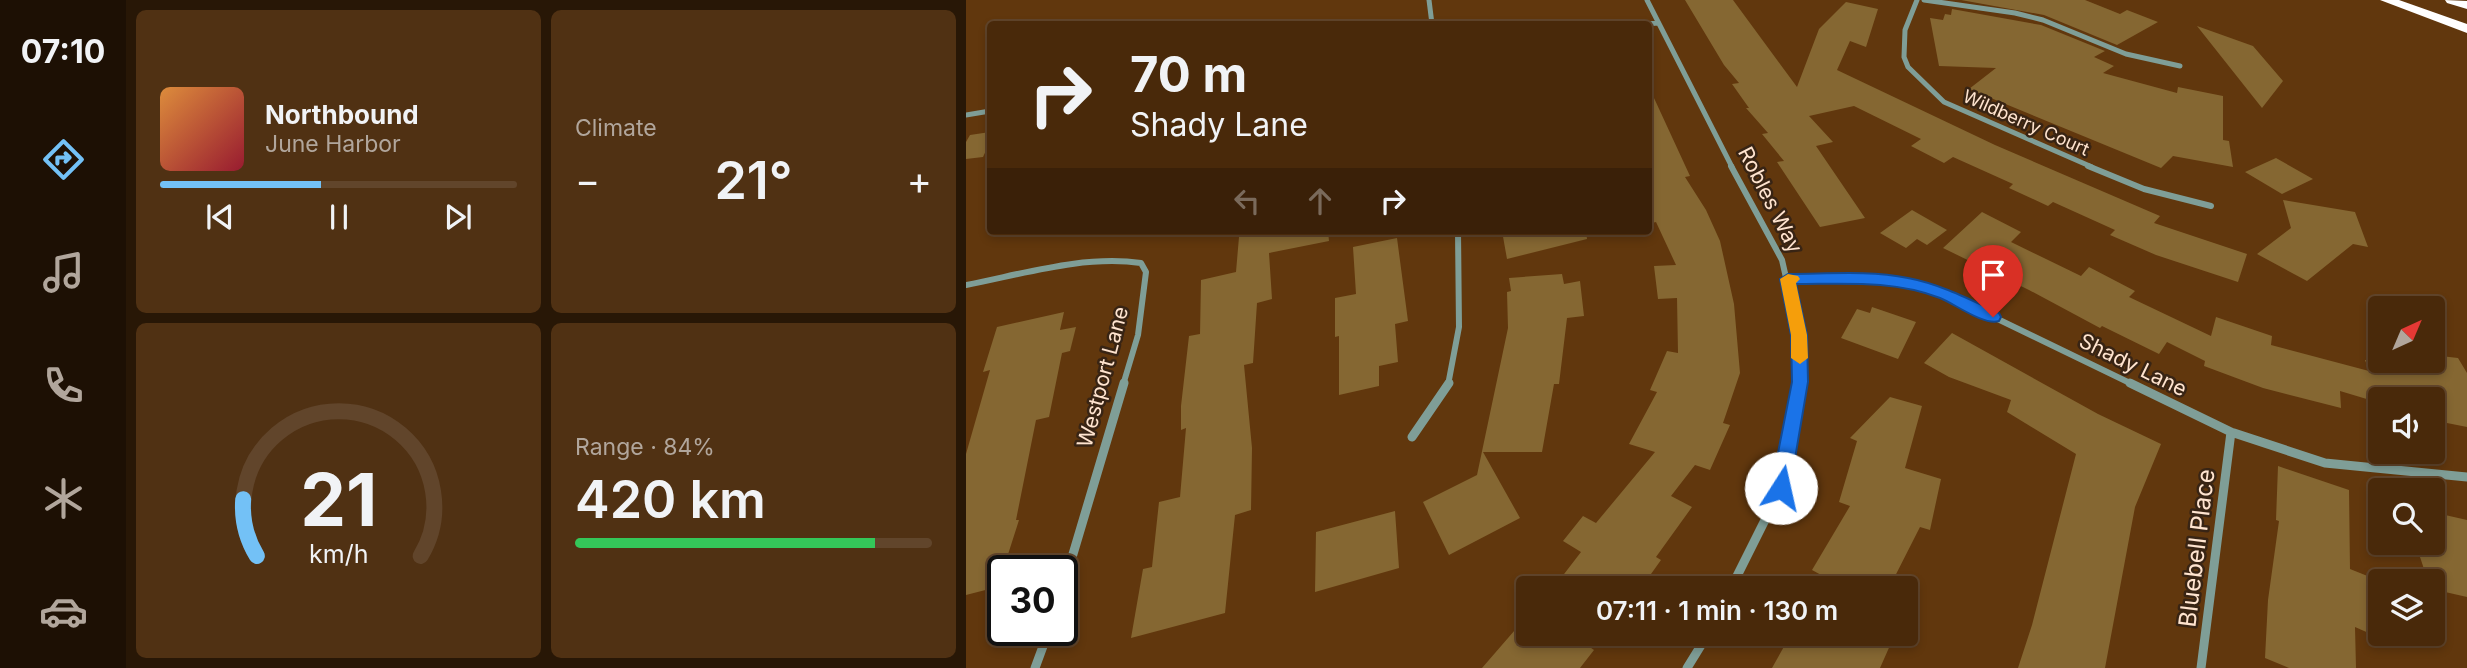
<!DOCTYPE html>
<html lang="en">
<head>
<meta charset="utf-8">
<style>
	body { margin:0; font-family:Inter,sans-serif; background:#503113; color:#f1f3f6; height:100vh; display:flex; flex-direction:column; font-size:26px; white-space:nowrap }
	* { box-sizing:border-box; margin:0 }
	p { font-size:23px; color:#b1a69c }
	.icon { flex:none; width:38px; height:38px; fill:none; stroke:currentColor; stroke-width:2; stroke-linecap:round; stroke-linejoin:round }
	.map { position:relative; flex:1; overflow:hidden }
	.panel { display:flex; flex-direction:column; gap:10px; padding:10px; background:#281706; width:840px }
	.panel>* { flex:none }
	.hud { position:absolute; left:21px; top:21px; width:665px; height:214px; border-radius:7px; box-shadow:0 4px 10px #0003,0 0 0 2px #61452b; background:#49290a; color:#f1f3f6; overflow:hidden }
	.needle { width:46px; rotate:44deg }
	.tools { position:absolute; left:1402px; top:296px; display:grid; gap:14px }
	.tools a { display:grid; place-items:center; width:77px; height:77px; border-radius:7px; background:#49290a; box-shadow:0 4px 10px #0003,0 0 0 2px #61452b; font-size:35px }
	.speed { position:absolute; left:21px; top:555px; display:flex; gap:14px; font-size:35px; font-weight:700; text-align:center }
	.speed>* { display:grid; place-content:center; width:91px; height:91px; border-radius:50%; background:#49290a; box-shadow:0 4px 10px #0003,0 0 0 2px #61452b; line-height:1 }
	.speed .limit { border:4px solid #111; border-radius:10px; background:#fff; color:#111 }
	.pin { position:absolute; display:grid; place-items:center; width:60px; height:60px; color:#fff; margin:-72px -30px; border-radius:50% 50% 50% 0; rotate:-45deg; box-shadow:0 0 7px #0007 }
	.pin .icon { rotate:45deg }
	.me { position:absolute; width:77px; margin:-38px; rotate:10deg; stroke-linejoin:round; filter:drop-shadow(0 0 5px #0008) }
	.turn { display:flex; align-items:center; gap:24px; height:147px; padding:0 28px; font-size:32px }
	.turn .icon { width:91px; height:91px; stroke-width:2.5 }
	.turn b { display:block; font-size:49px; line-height:60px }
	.lanes { display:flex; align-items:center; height:66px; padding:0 28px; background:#0003; justify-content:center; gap:35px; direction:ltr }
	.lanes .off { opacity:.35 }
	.big { font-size:52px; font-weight:600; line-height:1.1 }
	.panel .card { flex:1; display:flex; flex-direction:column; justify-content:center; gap:10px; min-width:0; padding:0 24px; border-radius:10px; background:#503113 }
	.panel .dial { align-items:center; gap:0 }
	.dial svg { height:182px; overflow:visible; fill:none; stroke:#61452b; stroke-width:7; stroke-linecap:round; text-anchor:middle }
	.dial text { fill:#f1f3f6; stroke:none }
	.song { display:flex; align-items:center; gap:21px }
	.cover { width:84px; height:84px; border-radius:10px; background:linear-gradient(135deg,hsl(30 70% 55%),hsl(350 70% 35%)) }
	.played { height:7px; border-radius:4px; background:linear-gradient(90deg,#73c1f6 45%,#61452b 45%) }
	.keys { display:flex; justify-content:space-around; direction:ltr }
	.heat { display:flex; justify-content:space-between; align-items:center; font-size:38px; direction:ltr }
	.charge { height:10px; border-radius:5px; background:linear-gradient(90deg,#34c759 84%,#61452b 0) }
	.panel .tiles { flex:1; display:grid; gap:10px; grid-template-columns:repeat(2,1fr) }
	.trip { position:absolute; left:550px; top:576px; width:402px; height:70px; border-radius:7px; background:#49290a; box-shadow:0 4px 10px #0003,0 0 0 2px #61452b; font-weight:600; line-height:70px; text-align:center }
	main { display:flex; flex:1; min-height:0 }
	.dock { display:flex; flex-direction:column; width:126px; justify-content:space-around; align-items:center; background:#1d1004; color:#b1a69c }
	.dock .icon { width:49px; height:49px }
	.dock .active { color:#73c1f6 }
	.dock b { font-size:32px; color:#f1f3f6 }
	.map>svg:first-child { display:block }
	.building { fill:#856732 }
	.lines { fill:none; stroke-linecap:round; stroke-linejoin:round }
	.minor-far2 { stroke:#7f9e97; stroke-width:5 }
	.minor-far1 { stroke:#7f9e97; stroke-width:6 }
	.minor { stroke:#7f9e97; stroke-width:9 }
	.motorway { fill:#fff; fill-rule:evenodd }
	.route { fill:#1a73e8; stroke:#114b97; stroke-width:2 }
	.slow { fill:#f59e0b }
	.labels { text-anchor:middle; stroke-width:5; stroke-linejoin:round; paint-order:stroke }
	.far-street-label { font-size:18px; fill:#ffe4cf; stroke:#382414 }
	.street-label { font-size:21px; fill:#ffe4cf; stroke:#382414 }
	.near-street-label { font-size:24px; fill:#ffe4cf; stroke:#382414 }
</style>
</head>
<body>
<main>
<nav class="dock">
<b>07:10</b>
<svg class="icon active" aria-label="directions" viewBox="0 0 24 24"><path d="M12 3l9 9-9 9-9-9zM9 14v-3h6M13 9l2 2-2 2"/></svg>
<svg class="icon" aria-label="music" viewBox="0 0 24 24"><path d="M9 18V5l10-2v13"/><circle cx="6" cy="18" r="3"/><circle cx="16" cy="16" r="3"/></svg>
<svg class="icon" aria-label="phone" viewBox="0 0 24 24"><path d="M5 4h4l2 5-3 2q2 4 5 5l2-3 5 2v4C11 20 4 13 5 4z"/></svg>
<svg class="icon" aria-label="climate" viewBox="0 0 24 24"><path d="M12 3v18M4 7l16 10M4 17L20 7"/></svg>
<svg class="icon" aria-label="car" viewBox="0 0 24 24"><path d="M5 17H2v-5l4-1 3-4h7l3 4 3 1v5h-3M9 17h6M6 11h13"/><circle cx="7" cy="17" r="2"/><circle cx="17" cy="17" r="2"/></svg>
</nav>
<section class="panel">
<div class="tiles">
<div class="card">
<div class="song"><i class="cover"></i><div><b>Northbound</b><p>June Harbor</p></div></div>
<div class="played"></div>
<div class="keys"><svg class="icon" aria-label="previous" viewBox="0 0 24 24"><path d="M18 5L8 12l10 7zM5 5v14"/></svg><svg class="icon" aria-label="pause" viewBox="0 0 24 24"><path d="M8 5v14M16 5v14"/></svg><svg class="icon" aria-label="next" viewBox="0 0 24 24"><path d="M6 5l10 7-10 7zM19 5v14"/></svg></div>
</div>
<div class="card"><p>Climate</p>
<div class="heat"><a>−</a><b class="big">21°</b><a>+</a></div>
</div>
<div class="card dial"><svg viewBox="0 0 100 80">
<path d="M14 69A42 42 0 1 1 86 69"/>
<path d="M14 69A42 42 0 0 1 8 44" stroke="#73c1f6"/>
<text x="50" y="56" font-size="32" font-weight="700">21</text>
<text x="50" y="72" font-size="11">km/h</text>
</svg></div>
<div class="card"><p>Range · 84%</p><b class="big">420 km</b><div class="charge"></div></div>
</div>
</section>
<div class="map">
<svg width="1501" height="668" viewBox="0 0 1501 668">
	<rect width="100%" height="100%" fill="#61370d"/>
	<path class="building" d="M 719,0 L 767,0 L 831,87 L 853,29 L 880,2 L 912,9 L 900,47 L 884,41 L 871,70 L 1029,145 L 1194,216 L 1188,223 L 1281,254 L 1272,282 L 1190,255 L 1144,235 L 1149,230 L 1087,202 L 1082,206 L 1043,188 L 1047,184 L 987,157 L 978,163 L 945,146 L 955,139 L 888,106 L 843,116 L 867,142 L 850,146 L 899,218 L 854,227 L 811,162 L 818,161 L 796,134 L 802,133 L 780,108 L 783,108 L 766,84 L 773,83 L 758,65 Z
		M 995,0 L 1119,0 L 1154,14 L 1161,10 L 1192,22 L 1151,45 L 1078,15 Z
		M 986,9 L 1075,25 L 1139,51 L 1128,57 L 1148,66 L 1137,73 L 1211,93 L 1212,87 L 1257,96 L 1257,140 L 1263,141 L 1267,167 L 1207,156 L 1195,168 L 1003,89 L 1030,68 L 973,66 L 964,18 L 977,20 L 979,14 L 985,15 Z
		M 1231,26 L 1287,46 L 1317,81 L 1296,108 Z
		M 682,85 L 724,176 L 719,177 L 740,210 L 754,241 L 768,304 L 774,373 L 757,423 L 764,425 L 744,470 L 729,465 L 705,496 L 726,507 L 690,557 L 695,560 L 675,588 L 611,588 L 595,578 L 615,552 L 597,541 L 617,516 L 630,523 L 689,452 L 663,444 L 691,392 L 684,390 L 701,351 L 712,353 L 711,298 L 692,299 L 688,266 L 710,265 L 690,222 L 682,224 Z
		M 24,132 L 24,142 L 17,157 L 0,159 L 0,142 L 4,135 Z
		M 1310,158 L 1347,179 L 1316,194 L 1279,172 Z
		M 1317,200 L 1389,212 L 1402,247 L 1387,244 L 1341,281 L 1291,254 L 1325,228 Z
		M 946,210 L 981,230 L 961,245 L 951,239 L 940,248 L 914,233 Z
		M 1016,212 L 1055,232 L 1045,242 L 1115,276 L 1123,267 L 1169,291 L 1163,297 L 1245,336 L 1250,317 L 1306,336 L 1305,345 L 1403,371 L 1399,360 L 1466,360 L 1466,355 L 1492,358 L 1501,373 L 1501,427 L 1466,420 L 1466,399 L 1414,399 L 1414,403 L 1374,391 L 1375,408 L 1297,388 L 1238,366 L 1239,361 L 1201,342 L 1193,354 L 1136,326 L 1134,328 L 1063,290 L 977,248 Z
		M 291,231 L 362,231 L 363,241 L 303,253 L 306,299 L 291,303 L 287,363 L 278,365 L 286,448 L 285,510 L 269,515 L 259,613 L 165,638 L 177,569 L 186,567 L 193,502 L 214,497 L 220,428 L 215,430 L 215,406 L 223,336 L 234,334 L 235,280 L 270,272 L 273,237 L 291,234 Z
		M 536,231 L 620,231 L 621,239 L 541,259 Z
		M 431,238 L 442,321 L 429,324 L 432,362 L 413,366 L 413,386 L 373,395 L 373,336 L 369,337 L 369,298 L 390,294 L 387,247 Z
		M 596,274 L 598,284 L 614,281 L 618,316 L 601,318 L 593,384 L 588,384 L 576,452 L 517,452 L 554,518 L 483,555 L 457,502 L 511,475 L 542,328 L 541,292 L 545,291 L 543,278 Z
		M 906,307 L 950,322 L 932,359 L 875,338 L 891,309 L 904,313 Z
		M 98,312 L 94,330 L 110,327 L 104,351 L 96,353 L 83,417 L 70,420 L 50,520 L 53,520 L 37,570 L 35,586 L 0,595 L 0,454 L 24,370 L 17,372 L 31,327 Z
		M 986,333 L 1132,414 L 1195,444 L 1169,507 L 1139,668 L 1052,668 L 1066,625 L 1110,454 L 1041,412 L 1045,400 L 983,377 L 958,363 Z
		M 924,397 L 956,406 L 939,468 L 975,479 L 964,530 L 954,527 L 923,588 L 879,588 L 846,570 L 884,506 L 873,502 L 891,441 L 884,438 Z
		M 1312,466 L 1383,490 L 1384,569 L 1414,581 L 1414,638 L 1389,627 L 1390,668 L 1323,668 L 1299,658 L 1302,600 L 1313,521 L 1310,520 Z
		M 429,511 L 433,568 L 349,592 L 350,532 Z
		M 1466,512 L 1501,520 L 1501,597 L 1466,589 L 1466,581 L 1462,581 L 1449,542 L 1466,542 Z
		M 562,615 L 562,634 L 605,634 L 628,650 L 614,668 L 516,668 Z
		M 825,634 L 911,634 L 926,641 L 914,668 L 806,668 Z"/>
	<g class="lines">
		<path class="minor-far2" d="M 463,0 L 466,24
			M 681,0 L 766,167
			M 951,0 L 939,30 L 938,57 L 942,67 L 978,102 L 1126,167
			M 958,0 L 1049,13 L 1077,20 L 1160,54 L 1214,66
			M 681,24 L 692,23
			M 0,115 L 24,111"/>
		<path class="minor-far1" d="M 765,166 L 816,260 L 833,335 L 833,385
			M 1122,166 L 1178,189 L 1245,206
			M 822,279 L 908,279 L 941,283 L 980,294 L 1168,385
			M 0,285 C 57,274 117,255 175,263 L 180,272 L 172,335 L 157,385
			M 482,385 L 493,327 L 492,231"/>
		<path class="minor" d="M 1164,383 L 1265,432 L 1359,463 L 1501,477
			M 446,437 L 483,383
			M 765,588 L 815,488 L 834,383
			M 96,591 L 158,383
			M 69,668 L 83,630
			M 721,668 L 742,634
			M 1235,668 L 1265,432"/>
		<path class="motorway" d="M 1414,0 L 1433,0 L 1501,24 L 1501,33 Z
			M 1479,0 L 1501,1 L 1501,9 L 1481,3 Z"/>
	</g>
	<path class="route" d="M 822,274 C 861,274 903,270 942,278 C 974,284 1003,299 1033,313 L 1035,317 L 1033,321 C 1018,326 989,304 974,298 C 928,280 879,284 830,284 L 841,335 L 842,382 L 824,488 L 821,494 L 815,496 L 808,494 L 805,488 L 826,382 L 825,335 L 814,279 Z"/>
	<path class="slow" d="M 822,274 L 832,276 L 834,279 L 830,283 L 841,335 L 842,358 L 834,364 L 825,358 L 825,335 L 814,279 Z"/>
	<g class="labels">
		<g class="far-street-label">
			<text transform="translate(1060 123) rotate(24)" y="6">Wildberry Court</text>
		</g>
		<g class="street-label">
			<text transform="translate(804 200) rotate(63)" y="7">Robles Way</text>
			<text transform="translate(1167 365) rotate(26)" y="7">Shady Lane</text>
			<text transform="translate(137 377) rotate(-75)" y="7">Westport Lane</text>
		</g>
		<g class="near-street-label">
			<text transform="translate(1231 548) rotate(-83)" y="8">Bluebell Place</text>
		</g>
	</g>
</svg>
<div class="tools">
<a><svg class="needle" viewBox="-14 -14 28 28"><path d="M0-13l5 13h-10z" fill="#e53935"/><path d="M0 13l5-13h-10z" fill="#b1a69c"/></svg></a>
<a><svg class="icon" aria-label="sound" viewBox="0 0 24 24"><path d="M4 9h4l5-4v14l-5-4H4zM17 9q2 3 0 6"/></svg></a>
<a><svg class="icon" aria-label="search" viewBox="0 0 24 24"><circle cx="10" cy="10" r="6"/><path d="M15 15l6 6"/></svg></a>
<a><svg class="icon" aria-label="layers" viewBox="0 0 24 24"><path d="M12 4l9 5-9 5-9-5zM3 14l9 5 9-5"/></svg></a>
</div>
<div class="speed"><div class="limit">30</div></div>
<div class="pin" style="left:1027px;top:317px;background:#d93025"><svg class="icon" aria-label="arrive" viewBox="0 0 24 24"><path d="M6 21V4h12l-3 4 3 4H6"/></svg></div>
<svg class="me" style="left:815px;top:488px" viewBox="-20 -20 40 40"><circle r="19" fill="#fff"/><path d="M0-13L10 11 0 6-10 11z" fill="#1a73e8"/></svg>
<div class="trip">07:11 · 1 min · 130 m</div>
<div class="hud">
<div class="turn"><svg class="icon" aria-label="right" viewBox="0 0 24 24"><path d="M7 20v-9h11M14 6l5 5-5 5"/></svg><div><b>70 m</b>Shady Lane</div></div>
<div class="lanes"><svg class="icon off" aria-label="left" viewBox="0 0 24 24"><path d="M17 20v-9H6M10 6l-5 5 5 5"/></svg><svg class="icon off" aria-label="ahead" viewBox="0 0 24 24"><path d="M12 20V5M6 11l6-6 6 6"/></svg><svg class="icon" aria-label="right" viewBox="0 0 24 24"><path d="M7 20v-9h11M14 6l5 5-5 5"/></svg></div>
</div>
</div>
</main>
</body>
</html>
